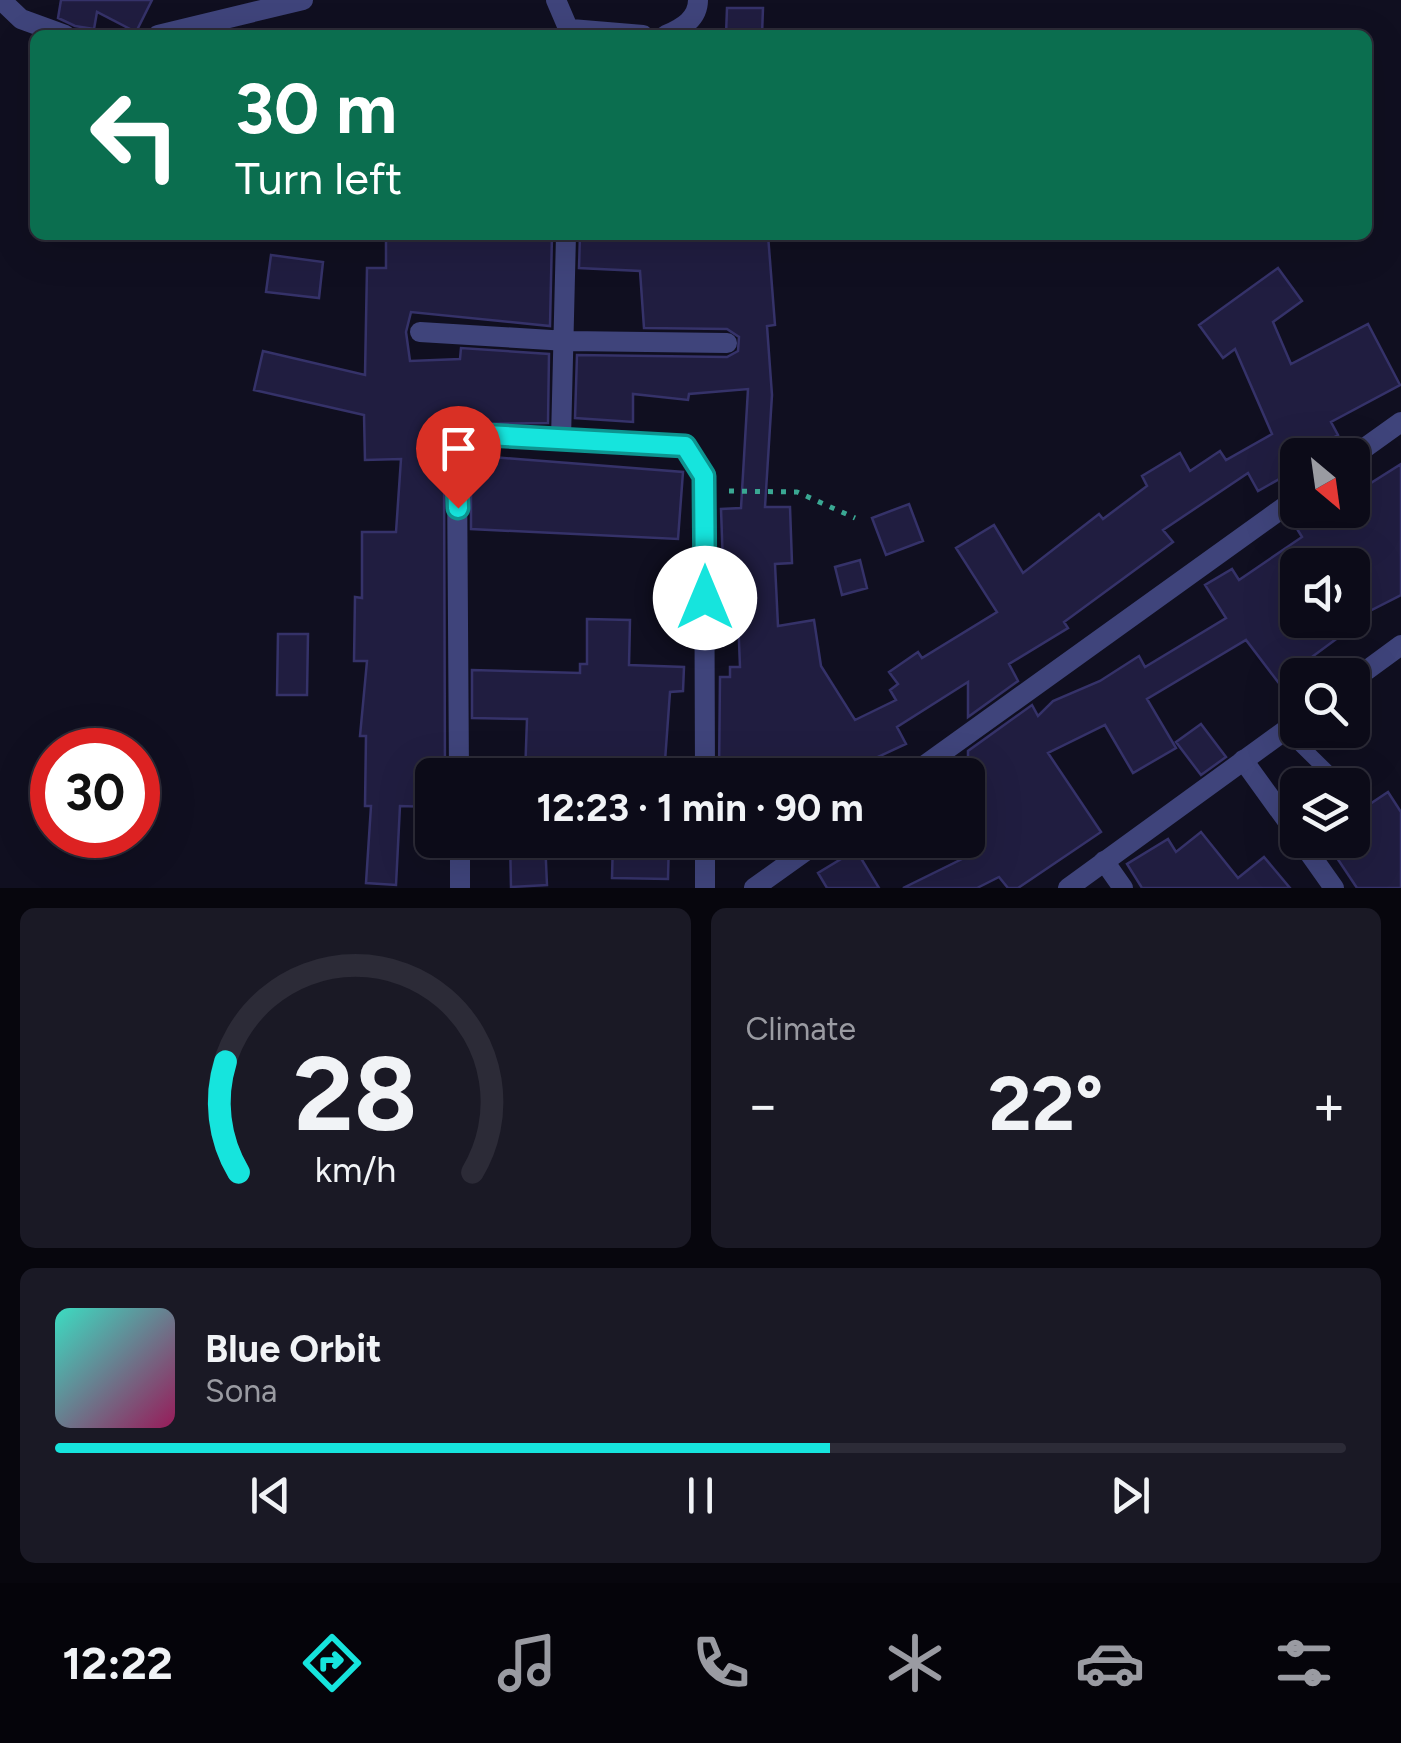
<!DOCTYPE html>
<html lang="en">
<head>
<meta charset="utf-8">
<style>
	body { margin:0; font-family:Figtree,sans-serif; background:#1a1925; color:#f1f3f6; height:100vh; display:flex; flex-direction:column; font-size:38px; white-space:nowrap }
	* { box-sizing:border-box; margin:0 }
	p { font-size:32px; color:#9a9ba2 }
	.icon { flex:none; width:55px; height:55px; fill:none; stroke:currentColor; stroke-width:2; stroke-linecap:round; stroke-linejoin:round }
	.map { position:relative; height:888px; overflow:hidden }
	.details { display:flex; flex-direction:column; gap:20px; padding:20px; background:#07060d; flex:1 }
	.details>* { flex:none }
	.banner { position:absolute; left:30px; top:30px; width:1342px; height:210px; border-radius:15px; box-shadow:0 10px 40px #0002,0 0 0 2px #2c2b37; background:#0b6e4f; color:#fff; overflow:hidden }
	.needle { width:65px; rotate:151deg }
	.fabs { position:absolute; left:1280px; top:438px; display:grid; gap:20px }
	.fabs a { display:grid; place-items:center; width:90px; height:90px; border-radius:15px; background:#0c0b18; box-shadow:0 10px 40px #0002,0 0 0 2px #2c2b37; font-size:50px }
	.speed { position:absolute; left:30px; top:728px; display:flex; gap:20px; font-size:50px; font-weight:700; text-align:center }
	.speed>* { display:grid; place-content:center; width:130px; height:130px; border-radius:50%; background:#0c0b18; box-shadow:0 10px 40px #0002,0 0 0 2px #2c2b37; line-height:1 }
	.speed .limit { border:15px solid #d22; background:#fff; color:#111 }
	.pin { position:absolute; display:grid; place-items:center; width:85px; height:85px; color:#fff; margin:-102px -42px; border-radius:50% 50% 50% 0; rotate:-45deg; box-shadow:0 0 10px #0007 }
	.pin .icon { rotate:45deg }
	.me { position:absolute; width:110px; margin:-55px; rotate:0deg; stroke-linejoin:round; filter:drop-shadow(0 0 8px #0008) }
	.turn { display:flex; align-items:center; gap:35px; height:210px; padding:0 40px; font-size:45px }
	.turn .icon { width:130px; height:130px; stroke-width:2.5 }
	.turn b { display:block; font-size:70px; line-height:85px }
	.big { font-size:75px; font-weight:700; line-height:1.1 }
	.details .card { flex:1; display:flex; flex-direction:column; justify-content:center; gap:15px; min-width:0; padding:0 35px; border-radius:15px; background:#1a1925 }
	.details .dial { align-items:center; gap:0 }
	.dial svg { height:260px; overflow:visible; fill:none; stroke:#2c2b37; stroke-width:7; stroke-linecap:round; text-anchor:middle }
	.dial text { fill:#f1f3f6; stroke:none }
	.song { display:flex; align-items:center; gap:30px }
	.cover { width:120px; height:120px; border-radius:15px; background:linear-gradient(135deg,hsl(170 70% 55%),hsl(330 70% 35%)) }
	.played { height:10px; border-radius:5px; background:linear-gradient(90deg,#16e4dd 60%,#2c2b37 60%) }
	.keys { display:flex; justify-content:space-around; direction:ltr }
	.heat { display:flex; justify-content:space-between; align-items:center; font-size:55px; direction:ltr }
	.details .tiles { flex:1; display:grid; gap:20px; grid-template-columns:1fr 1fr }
	.card:last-child { grid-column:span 2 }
	.trip { position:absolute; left:415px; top:758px; width:570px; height:100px; border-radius:15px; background:#0c0b18; box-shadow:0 10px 40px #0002,0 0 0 2px #2c2b37; font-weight:700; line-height:100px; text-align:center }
	.tabs { display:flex; height:160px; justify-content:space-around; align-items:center; background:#05040a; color:#9a9ba2 }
	.tabs .icon { width:70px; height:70px }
	.tabs .on { color:#16e4dd }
	.tabs b { font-size:45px; color:#f1f3f6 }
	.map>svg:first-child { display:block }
	.building { fill:#201d40; stroke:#353269; stroke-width:2.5 }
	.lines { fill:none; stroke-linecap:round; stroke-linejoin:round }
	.path { stroke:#3aa893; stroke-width:5; stroke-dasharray:5 8; stroke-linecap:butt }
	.service { stroke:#3f447b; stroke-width:14 }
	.minor { stroke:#3f447b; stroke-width:20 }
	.tertiary { stroke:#3f447b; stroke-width:20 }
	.route-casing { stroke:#0e9490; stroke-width:25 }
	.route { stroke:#16e4dd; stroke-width:18 }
</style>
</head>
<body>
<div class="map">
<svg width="1401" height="888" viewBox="0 0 1401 888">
	<rect width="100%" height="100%" fill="#100f20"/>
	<path class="building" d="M 61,0 L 152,0 L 136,32 L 97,12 L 94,29 L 75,26 L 58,18 Z
		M 727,8 L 763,8 L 762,35 L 726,35 Z
		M 386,235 L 552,235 L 550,326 L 411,312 L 406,332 L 410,361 L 460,359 L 461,348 L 549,354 L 548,423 L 470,424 L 453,443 L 444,465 L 445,775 L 432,775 L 432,807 L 400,806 L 396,885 L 366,883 L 371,806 L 365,806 L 366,736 L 360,736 L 367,661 L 354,661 L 355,597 L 362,598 L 362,532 L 396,532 L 401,459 L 365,460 L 364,415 L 254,390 L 263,351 L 365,375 L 367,268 L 386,268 Z
		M 580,235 L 768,235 L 775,325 L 767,326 L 772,395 L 765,507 L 790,507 L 792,563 L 775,564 L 778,626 L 814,620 L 821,666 L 855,720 L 896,700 L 890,690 L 898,684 L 889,672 L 918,652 L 922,658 L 997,612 L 956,548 L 994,525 L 1023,573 L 1099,514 L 1103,519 L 1147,486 L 1142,476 L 1180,453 L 1190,471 L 1220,451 L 1226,460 L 1272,434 L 1235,349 L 1223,358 L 1199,325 L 1278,268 L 1302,301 L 1273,322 L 1291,364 L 1368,324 L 1400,385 L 1331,422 L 1338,435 L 1285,464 L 1290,473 L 1258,491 L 1248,473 L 1163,530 L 1173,542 L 1064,622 L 1068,628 L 1009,664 L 1018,681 L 968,717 L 968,682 L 897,727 L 906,744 L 839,775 L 719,775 L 720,677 L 730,677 L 730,667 L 740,667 L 736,565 L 723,566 L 721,509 L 741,508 L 748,389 L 689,394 L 688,400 L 633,394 L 633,422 L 575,418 L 577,355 L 727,357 L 738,351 L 739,337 L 727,329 L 644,328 L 640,271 L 579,268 Z
		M 271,255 L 323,262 L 319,298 L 266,292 Z
		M 479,456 L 683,472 L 678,539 L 471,529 L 471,472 Z
		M 1401,464 L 1401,595 L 1352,620 L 1352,565 L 1298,565 L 1298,620 L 1362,620 L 1278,682 L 1246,640 L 1147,699 L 1176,748 L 1133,773 L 1105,725 L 1048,753 L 1101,832 L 1018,888 L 1008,888 L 999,877 L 977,888 L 903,888 L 968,856 L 968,751 L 1032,705 L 1038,716 L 1053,701 L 1100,681 L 1139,656 L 1145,667 L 1226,618 L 1205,585 L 1232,569 L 1239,580 L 1302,537 L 1294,524 L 1317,510 L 1352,510 L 1352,495 Z
		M 909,504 L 923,541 L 886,555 L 872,518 Z
		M 860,560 L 867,588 L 842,595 L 835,567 Z
		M 587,619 L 630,620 L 629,665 L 684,667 L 683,691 L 670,692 L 664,775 L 525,775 L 527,719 L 472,718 L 472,670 L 580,673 L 580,664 L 587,664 Z
		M 278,634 L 308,634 L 307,695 L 277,695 Z
		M 1201,724 L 1226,757 L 1201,775 L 1176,742 Z
		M 1388,792 L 1401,812 L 1401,888 L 1357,888 L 1325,840 L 1352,840 L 1352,816 Z
		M 1201,832 L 1238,878 L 1264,857 L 1290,888 L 1142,888 L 1127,864 L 1168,839 L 1176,852 Z
		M 510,840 L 545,840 L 547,885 L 511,887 Z
		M 613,840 L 669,840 L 668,879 L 612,878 Z
		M 856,850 L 879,888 L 827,888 L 818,873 Z"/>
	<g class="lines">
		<path class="path" d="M 729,491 L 797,492 L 855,518"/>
		<path class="service" d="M 1285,730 L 1333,777"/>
		<path class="minor" d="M 1,0 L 21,19 L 65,35
			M 556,0 L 571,35
			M 571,29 L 643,35
			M 158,35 L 303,0
			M 666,35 C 682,28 698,19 698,0
			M 420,332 L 567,341 L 727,343
			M 561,439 L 566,235
			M 1352,457 L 1401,422
			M 1243,760 L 1298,836
			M 459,775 L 457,470 L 465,449 L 485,435 L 685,447 L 704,476 L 705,775
			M 911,775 L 1298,497
			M 460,840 L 460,888
			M 705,840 L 705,888
			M 1300,840 L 1334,888
			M 1104,861 L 1123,888
			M 754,888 L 821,840"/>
		<path class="tertiary" d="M 1352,681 L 1401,645
			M 1068,888 L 1298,721"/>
	</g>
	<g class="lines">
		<defs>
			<path id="route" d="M 458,508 C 457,471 453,457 486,435 L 685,446 L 704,476 L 705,598"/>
		</defs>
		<use href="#route" class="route-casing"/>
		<use href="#route" class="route"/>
	</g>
</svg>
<div class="fabs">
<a><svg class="needle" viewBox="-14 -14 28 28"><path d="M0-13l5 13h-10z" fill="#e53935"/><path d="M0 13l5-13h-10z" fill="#9a9ba2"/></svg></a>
<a><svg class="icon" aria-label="sound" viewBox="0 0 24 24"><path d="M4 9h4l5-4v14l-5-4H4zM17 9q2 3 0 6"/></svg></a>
<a><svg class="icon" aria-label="search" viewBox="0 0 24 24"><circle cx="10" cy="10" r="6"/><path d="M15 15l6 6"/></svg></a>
<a><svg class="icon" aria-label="layers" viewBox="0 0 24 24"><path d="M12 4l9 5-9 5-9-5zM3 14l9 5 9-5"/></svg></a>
</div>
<div class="speed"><div class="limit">30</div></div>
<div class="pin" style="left:458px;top:508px;background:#d93025"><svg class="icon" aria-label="arrive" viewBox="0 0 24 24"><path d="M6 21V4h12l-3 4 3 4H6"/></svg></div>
<svg class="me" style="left:705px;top:598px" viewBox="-20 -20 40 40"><circle r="19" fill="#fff"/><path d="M0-13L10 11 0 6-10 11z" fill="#16e4dd"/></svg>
<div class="trip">12:23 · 1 min · 90 m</div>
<div class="banner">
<div class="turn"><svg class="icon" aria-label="left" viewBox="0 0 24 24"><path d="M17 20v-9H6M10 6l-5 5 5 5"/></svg><div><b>30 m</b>Turn left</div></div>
</div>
</div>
<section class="details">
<div class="tiles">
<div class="card dial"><svg viewBox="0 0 100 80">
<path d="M14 69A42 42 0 1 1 86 69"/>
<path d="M14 69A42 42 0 0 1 10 35" stroke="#16e4dd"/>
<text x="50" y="56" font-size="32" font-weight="700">28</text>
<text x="50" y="72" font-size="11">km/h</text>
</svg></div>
<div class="card"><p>Climate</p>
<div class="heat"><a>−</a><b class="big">22°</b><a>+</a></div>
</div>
<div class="card">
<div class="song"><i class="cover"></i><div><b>Blue Orbit</b><p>Sona</p></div></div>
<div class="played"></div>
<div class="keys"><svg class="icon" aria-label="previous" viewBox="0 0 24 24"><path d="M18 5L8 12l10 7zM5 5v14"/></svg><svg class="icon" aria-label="pause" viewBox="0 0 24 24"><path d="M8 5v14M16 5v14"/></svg><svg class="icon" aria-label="next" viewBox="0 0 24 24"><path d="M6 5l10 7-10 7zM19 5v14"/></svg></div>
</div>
</div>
</section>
<nav class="tabs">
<b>12:22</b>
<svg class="icon on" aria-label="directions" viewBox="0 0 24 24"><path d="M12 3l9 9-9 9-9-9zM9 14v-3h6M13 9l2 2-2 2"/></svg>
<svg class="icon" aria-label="music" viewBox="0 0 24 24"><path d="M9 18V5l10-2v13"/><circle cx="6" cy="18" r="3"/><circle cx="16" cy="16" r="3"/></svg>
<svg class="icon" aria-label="phone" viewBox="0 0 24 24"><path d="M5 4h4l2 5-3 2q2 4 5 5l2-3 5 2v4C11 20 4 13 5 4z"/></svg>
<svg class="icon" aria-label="climate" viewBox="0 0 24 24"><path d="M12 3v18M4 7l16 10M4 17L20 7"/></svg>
<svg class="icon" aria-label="car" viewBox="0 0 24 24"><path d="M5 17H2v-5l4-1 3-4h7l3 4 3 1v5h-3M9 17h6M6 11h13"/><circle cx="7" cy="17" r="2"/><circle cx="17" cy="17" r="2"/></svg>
<svg class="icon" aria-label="filters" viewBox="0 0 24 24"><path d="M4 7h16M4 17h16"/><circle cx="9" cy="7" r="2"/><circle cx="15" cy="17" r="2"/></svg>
</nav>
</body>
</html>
